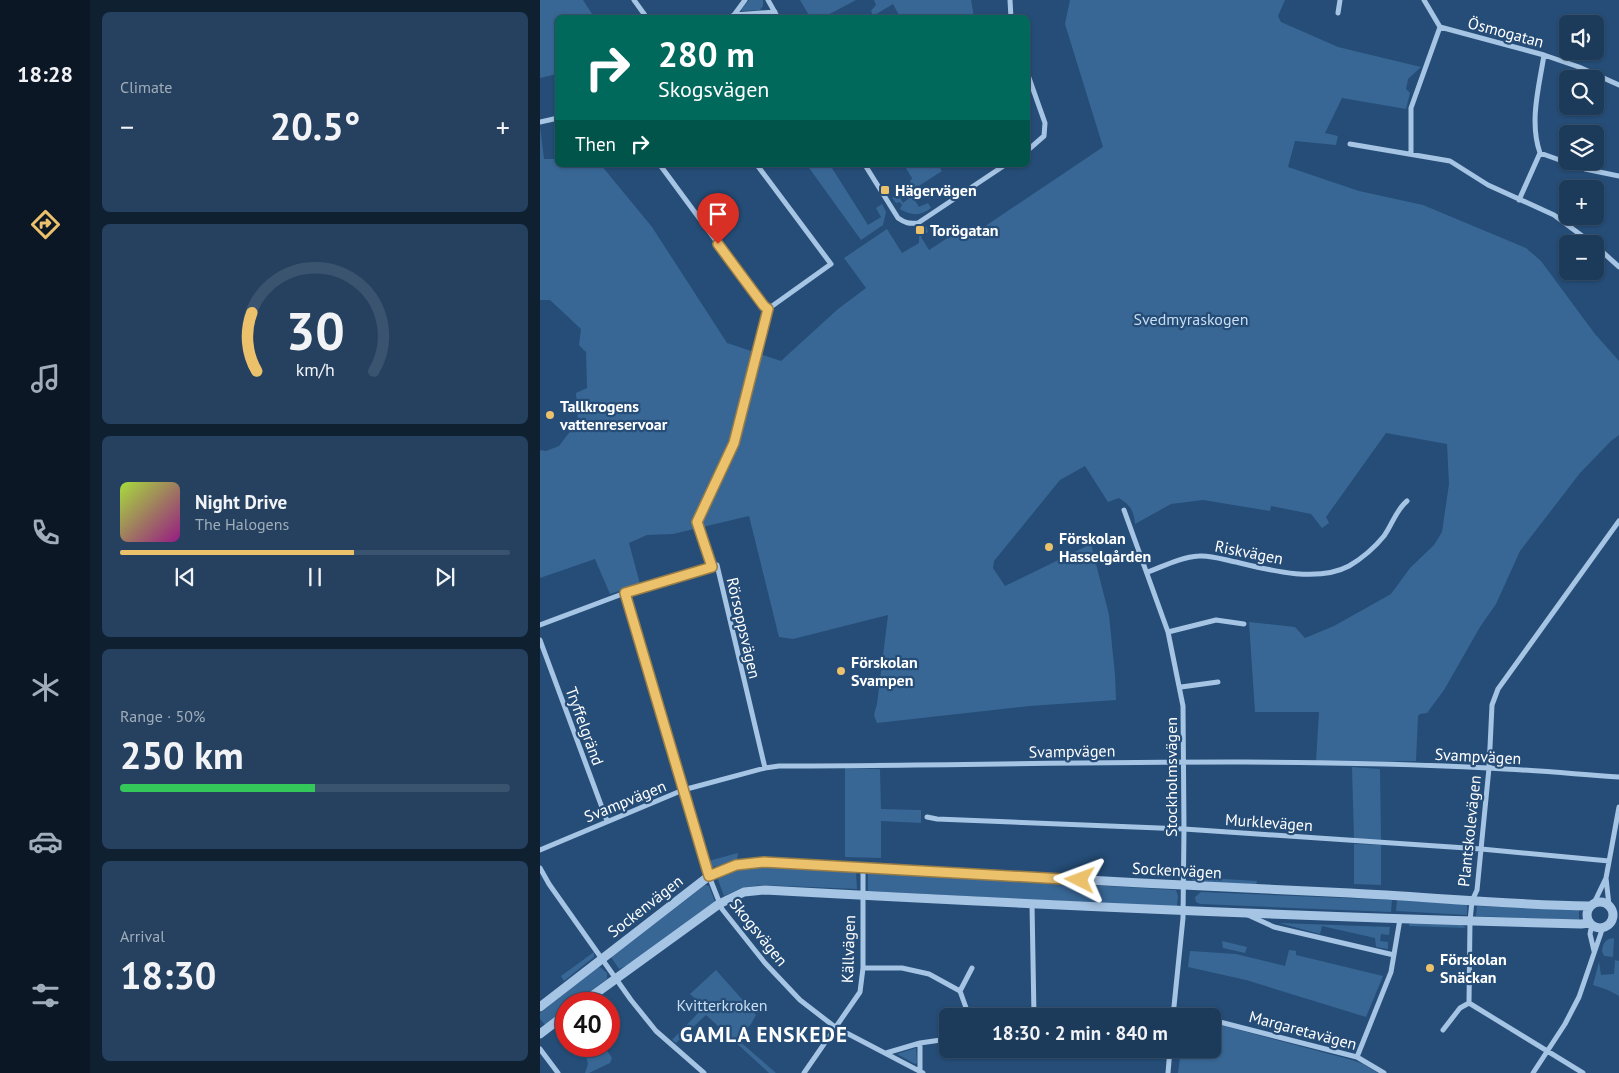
<!DOCTYPE html>
<html lang="en">
<head>
<meta charset="utf-8">
<style>
	body { margin:0; font-family:"PT Sans",sans-serif; background:#25415f; color:#f1f3f6; height:100vh; display:flex; flex-direction:column; font-size:19px; white-space:nowrap }
	* { box-sizing:border-box; margin:0 }
	p { font-size:16px; color:#a0adba }
	.icon { flex:none; width:28px; height:28px; fill:none; stroke:currentColor; stroke-width:2; stroke-linecap:round; stroke-linejoin:round }
	.map { position:relative; flex:1; overflow:hidden }
	.details { display:flex; flex-direction:column; gap:12px; padding:12px; background:#0f2031; width:450px }
	.details>* { flex:none }
	.banner { position:absolute; left:15px; top:15px; width:475px; height:152px; border-radius:8px; box-shadow:0 1px 4px #0004,0 0 0 1px #3a546f; background:#00695c; color:#fff; overflow:hidden }
	.controls { position:absolute; left:1019px; top:15px; display:grid; gap:10px }
	.controls a { display:grid; place-items:center; width:45px; height:45px; border-radius:8px; background:#1c3a59; box-shadow:0 1px 4px #0004,0 0 0 1px #3a546f; font-size:25px }
	.speed { position:absolute; left:15px; top:992px; display:flex; gap:10px; font-size:25px; font-weight:700; text-align:center }
	.speed>* { display:grid; place-content:center; width:65px; height:65px; border-radius:50%; background:#1c3a59; box-shadow:0 1px 4px #0004,0 0 0 1px #3a546f; line-height:1 }
	.speed .limit { border:8px solid #d22; background:#fff; color:#111 }
	.pin { position:absolute; display:grid; place-items:center; width:42px; height:42px; color:#fff; margin:-51px -21px; border-radius:50% 50% 50% 0; rotate:-45deg; box-shadow:0 0 5px #0007 }
	.pin .icon { rotate:45deg }
	.me { position:absolute; width:55px; margin:-28px; rotate:273deg; stroke-linejoin:round; filter:drop-shadow(0 0 4px #0008) }
	.turn { display:flex; align-items:center; gap:18px; height:105px; padding:0 20px; font-size:22px }
	.turn .icon { width:65px; height:65px; stroke-width:2.5 }
	.turn b { display:block; font-size:35px; line-height:42px }
	.then { display:flex; align-items:center; height:48px; padding:0 20px; background:#0003; gap:10px; font-size:19px }
	.big { font-size:38px; font-weight:700; line-height:1.1 }
	.details .card { flex:1; display:flex; flex-direction:column; justify-content:center; gap:8px; min-width:0; padding:0 18px; border-radius:8px; background:#25415f }
	.details .dial { align-items:center; gap:0 }
	.dial svg { height:130px; overflow:visible; fill:none; stroke:#3a546f; stroke-width:7; stroke-linecap:round; text-anchor:middle }
	.dial text { fill:#f1f3f6; stroke:none }
	.song { display:flex; align-items:center; gap:15px }
	.cover { width:60px; height:60px; border-radius:8px; background:linear-gradient(135deg,hsl(80 70% 55%),hsl(310 70% 35%)) }
	.played { height:5px; border-radius:2px; background:linear-gradient(90deg,#ecc16b 60%,#3a546f 60%) }
	.keys { display:flex; justify-content:space-around; direction:ltr }
	.heat { display:flex; justify-content:space-between; align-items:center; font-size:28px; direction:ltr }
	.charge { height:8px; border-radius:4px; background:linear-gradient(90deg,#34c759 50%,#3a546f 0) }
	.trip { position:absolute; left:399px; top:1008px; width:282px; height:50px; border-radius:8px; background:#1c3a59; box-shadow:0 1px 4px #0004,0 0 0 1px #3a546f; font-weight:700; line-height:50px; text-align:center }
	main { display:flex; flex:1; min-height:0 }
	.dock { display:flex; flex-direction:column; width:90px; justify-content:space-around; align-items:center; background:#0b1724; color:#a0adba }
	.dock .icon { width:35px; height:35px }
	.dock .current { color:#ecc16b }
	.dock b { font-size:22px; color:#f1f3f6 }
	.map>svg:first-child { display:block }
	.green { fill:#386795 }
	.lines { fill:none; stroke-linecap:round; stroke-linejoin:round }
	.minor { stroke:#a6c4e3; stroke-width:5 }
	.tertiary { stroke:#a6c4e3; stroke-width:9 }
	.route-casing { stroke:#997d46; stroke-width:12 }
	.route { stroke:#ecc16b; stroke-width:9 }
	.poi-dot { fill:#ecc16b; stroke:#254d77; stroke-width:2 }
	.labels { text-anchor:middle; stroke-width:4.5; stroke-linejoin:round; paint-order:stroke }
	.street-label { font-size:16px; fill:#fff; stroke:#254d77 }
	.poi-label { font-size:16px; font-weight:bold; fill:#fff; stroke:#254d77; text-anchor:start }
	.park-label { font-size:16px; fill:#c9def3; stroke:#254d77 }
	.district-label { font-size:21px; font-weight:bold; letter-spacing:1px; fill:#fff; stroke:#254d77 }
</style>
</head>
<body>
<main>
<nav class="dock">
<b>18:28</b>
<svg class="icon current" aria-label="directions" viewBox="0 0 24 24"><path d="M12 3l9 9-9 9-9-9zM9 14v-3h6M13 9l2 2-2 2"/></svg>
<svg class="icon" aria-label="music" viewBox="0 0 24 24"><path d="M9 18V5l10-2v13"/><circle cx="6" cy="18" r="3"/><circle cx="16" cy="16" r="3"/></svg>
<svg class="icon" aria-label="phone" viewBox="0 0 24 24"><path d="M5 4h4l2 5-3 2q2 4 5 5l2-3 5 2v4C11 20 4 13 5 4z"/></svg>
<svg class="icon" aria-label="climate" viewBox="0 0 24 24"><path d="M12 3v18M4 7l16 10M4 17L20 7"/></svg>
<svg class="icon" aria-label="car" viewBox="0 0 24 24"><path d="M5 17H2v-5l4-1 3-4h7l3 4 3 1v5h-3M9 17h6M6 11h13"/><circle cx="7" cy="17" r="2"/><circle cx="17" cy="17" r="2"/></svg>
<svg class="icon" aria-label="filters" viewBox="0 0 24 24"><path d="M4 7h16M4 17h16"/><circle cx="9" cy="7" r="2"/><circle cx="15" cy="17" r="2"/></svg>
</nav>
<section class="details">
<div class="card"><p>Climate</p>
<div class="heat"><a>−</a><b class="big">20.5°</b><a>+</a></div>
</div>
<div class="card dial"><svg viewBox="0 0 100 80">
<path d="M14 69A42 42 0 1 1 86 69"/>
<path d="M14 69A42 42 0 0 1 11 33" stroke="#ecc16b"/>
<text x="50" y="56" font-size="32" font-weight="700">30</text>
<text x="50" y="72" font-size="11">km/h</text>
</svg></div>
<div class="card">
<div class="song"><i class="cover"></i><div><b>Night Drive</b><p>The Halogens</p></div></div>
<div class="played"></div>
<div class="keys"><svg class="icon" aria-label="previous" viewBox="0 0 24 24"><path d="M18 5L8 12l10 7zM5 5v14"/></svg><svg class="icon" aria-label="pause" viewBox="0 0 24 24"><path d="M8 5v14M16 5v14"/></svg><svg class="icon" aria-label="next" viewBox="0 0 24 24"><path d="M6 5l10 7-10 7zM19 5v14"/></svg></div>
</div>
<div class="card"><p>Range · 50%</p><b class="big">250 km</b><div class="charge"></div></div>
<div class="card"><p>Arrival</p><b class="big">18:30</b></div>
</section>
<div class="map">
<svg width="1079" height="1073" viewBox="0 0 1079 1073">
	<rect width="100%" height="100%" fill="#254d77"/>
	<path class="green" d="M 0,0 L 43,0 L 54,17 L 18,18 L 17,74 L 0,78 Z
		M 209,0 L 223,0 L 223,6 L 220,10 L 202,11 L 201,10 Z
		M 260,0 L 316,0 L 284,17 L 270,17 Z
		M 334,0 L 431,0 L 434,17 L 360,17 L 353,4 L 333,16 L 331,11 L 336,5 Z
		M 530,0 L 745,0 L 738,16 L 741,22 L 798,47 L 881,67 L 868,79 L 866,89 L 870,93 L 866,109 L 802,98 L 785,133 L 798,136 L 796,145 L 755,141 L 748,167 L 819,191 L 883,205 L 986,248 L 1001,261 L 1055,334 L 1079,361 L 1079,435 L 1071,441 L 1040,473 L 980,551 L 956,604 L 940,627 L 904,690 L 887,713 L 880,714 L 878,716 L 876,761 L 776,762 L 779,712 L 715,712 L 709,622 L 755,627 L 765,638 L 794,626 L 851,594 L 870,568 L 894,545 L 902,532 L 909,484 L 907,444 L 846,433 L 786,517 L 789,523 L 782,528 L 771,514 L 731,506 L 730,511 L 663,500 L 631,504 L 595,524 C 594,510 590,505 579,498 L 568,502 L 545,466 L 520,480 L 454,561 L 453,568 L 465,586 L 551,544 L 569,615 L 575,675 L 576,700 L 490,706 L 337,723 L 334,715 L 337,704 L 348,615 L 253,639 L 239,637 L 209,516 L 133,534 L 107,535 L 89,543 L 100,584 L 70,594 L 55,559 L 0,578 L 0,450 L 6,451 L 19,446 L 38,421 L 36,393 L 47,388 L 46,352 L 39,345 L 41,329 L 10,300 L 0,300 L 0,126 L 4,159 L 17,159 L 18,165 L 61,165 L 112,227 L 187,343 L 241,361 L 298,309 L 326,288 L 304,258 L 347,229 L 362,253 L 379,243 C 379,235 379,231 386,226 L 388,232 L 381,237 L 389,250 L 426,226 L 432,235 L 563,147 L 525,24 Z
		M 267,165 L 290,165 L 328,225 L 341,217 L 336,208 L 342,204 L 346,212 L 343,225 L 321,240 Z
		M 364,165 L 406,165 L 400,169 L 402,171 L 374,189 L 370,182 L 372,178 Z
		M 355,196 L 357,199 L 360,198 L 363,203 L 372,196 L 379,207 L 388,203 L 391,208 C 381,216 371,216 360,209 L 362,205 L 360,202 L 356,203 L 352,198 Z
		M 812,767 L 840,769 L 841,840 L 814,839 Z
		M 305,768 L 340,769 L 341,809 L 381,810 L 381,823 L 341,821 L 341,858 L 305,857 Z
		M 814,844 L 841,845 L 841,885 L 814,884 Z
		M 198,853 L 197,859 L 178,866 L 172,867 L 170,862 L 172,860 Z
		M 218,866 L 316,872 L 317,889 L 221,885 L 202,888 L 184,896 L 177,877 L 190,871 Z
		M 328,872 L 636,890 L 638,896 L 637,907 L 328,891 Z
		M 650,877 L 717,881 L 716,885 L 654,882 Z
		M 165,885 L 169,886 L 175,902 L 90,964 L 79,969 L 71,957 Z
		M 661,892 L 852,900 L 851,912 L 660,904 L 656,902 L 655,897 Z
		M 857,900 L 927,904 L 927,915 L 856,911 Z
		M 937,906 L 1039,910 L 1039,920 L 936,916 Z
		M 739,923 L 850,927 L 849,935 L 841,934 L 840,941 L 848,942 L 848,949 L 836,947 L 835,938 L 782,926 L 780,934 Z
		M 873,923 L 922,925 L 926,928 L 869,926 L 869,924 Z
		M 1074,938 L 1073,957 L 1064,956 L 1062,951 C 1063,943 1065,939 1074,938 Z
		M 682,941 L 707,947 L 705,953 L 683,948 Z
		M 749,950 L 756,951 L 756,955 L 843,976 L 826,1017 L 706,980 L 648,967 L 650,951 L 696,954 L 745,966 Z
		M 54,952 L 54,957 L 24,981 L 21,976 Z
		M 1075,960 L 1079,961 L 1079,996 L 1068,990 L 1053,985 L 1059,962 L 1061,975 L 1074,974 Z
		M 60,967 L 67,973 L 67,979 L 33,1004 L 26,1004 L 26,1009 L 5,1025 L 0,1019 L 0,1013 L 57,968 Z
		M 176,970 L 216,1015 L 211,1024 L 197,1039 L 236,1073 L 229,1073 L 166,1015 L 136,1043 L 132,1040 L 164,1007 L 150,994 Z
		M 673,1023 L 812,1060 L 823,1064 L 838,1073 L 638,1073 L 641,1049 L 672,1049 Z
		M 62,1046 L 64,1046 L 72,1058 L 70,1063 L 49,1073 L 45,1073 L 48,1064 L 45,1052 L 48,1052 L 53,1058 L 64,1050 Z
		M 376,1048 L 377,1063 L 375,1064 L 357,1054 Z"/>
	<g class="lines">
		<path class="minor" d="M 94,0 L 107,18
			M 228,0 L 238,18
			M 470,0 L 471,18
			M 798,13 L 800,0
			M 194,15 L 235,12
			M 189,18 L 194,15 L 205,0
			M 900,27 L 1004,55 L 1039,67 L 1079,85
			M 488,75 L 505,123 L 504,136 L 488,150
			M 0,122 L 18,118
			M 810,144 L 910,161 L 948,185 L 1014,215 L 1053,244
			M 1000,153 L 1045,169 L 1079,176
			M 871,154 L 871,108 L 900,27 L 884,0
			M 120,165 L 224,306 L 228,309
			M 325,165 L 358,218 C 365,223 369,224 378,223 L 465,165
			M 979,200 L 1000,153 C 989,122 999,87 1004,55
			M 1055,245 L 1079,267
			M 584,510 L 628,632 L 643,706 L 644,829 L 643,918 L 633,1016
			M 172,567 L 157,521 L 194,443 L 228,309 L 291,264 L 217,165
			M 608,572 C 624,566 641,557 659,556 C 671,555 685,560 696,562 C 729,570 777,583 809,566 C 821,559 835,547 844,536 C 852,525 856,510 867,501
			M 85,593 L 143,790 L 169,876 L 182,909 L 225,963 L 260,1000 L 295,1027 L 383,1073
			M 0,625 L 85,593 L 177,565 L 225,768
			M 628,632 L 676,620 L 704,624
			M 0,640 L 67,821
			M 641,687 L 678,682
			M 387,817 L 397,819 L 644,829 L 941,849 L 1069,861
			M 0,850 L 143,790 L 225,768 L 239,766 C 475,766 712,756 948,768 C 992,770 1035,774 1079,777
			M 0,868 L 9,884 L 91,1000 L 116,1031 L 164,1073
			M 1066,878 L 1069,905
			M 1054,903 L 1066,878 L 1079,807
			M 492,904 L 494,1016
			M 708,915 L 734,927 L 854,955
			M 1052,924 L 1050,934 L 1054,951
			M 323,968 L 362,968 L 389,974 L 420,991 L 429,1016
			M 420,991 L 432,968
			M 493,1016 L 556,1016
			M 561,1016 L 611,1016
			M 672,1020 L 817,1057 L 844,1073
			M 903,1030 L 920,1008 L 929,1003
			M 380,1043 L 380,1072
			M 0,1049 L 18,1073
			M 346,1053 L 380,1043 L 408,1039
			M 817,1057 L 851,972 L 860,919
			M 264,1073 L 320,992 L 323,968 L 323,868
			M 628,1073 L 630,1049
			M 993,1073 L 1025,1024 L 1039,997 L 1063,927
			M 1043,1073 L 929,1003 L 930,921 L 932,901 L 937,890 L 949,768 L 952,705 L 958,689 L 1079,521"/>
		<path class="tertiary" d="M1047 915a13 13 0 1 1 26 0a13 13 0 1 1-26 0Z
			M 41,1004 L 179,904 L 204,892 L 225,890 C 497,905 769,917 1041,924 L 1050,923
			M 0,1007 L 169,876 L 197,865 L 225,862 C 419,874 615,884 810,893 C 890,897 970,905 1050,906
			M 0,1034 L 26,1014"/>
	</g>
	<g class="lines">
		<defs>
			<path id="route" d="M 178,244 L 224,306 L 228,309 L 194,443 L 157,522 L 172,567 L 85,593 L 169,876 L 196,865 L 224,862 L 540,880"/>
		</defs>
		<use href="#route" class="route-casing"/>
		<use href="#route" class="route"/>
	</g>
	<g class="poi-dot">
		<rect x="340" y="185" width="10" height="10" rx="2.5"/>
		<rect x="375" y="225" width="10" height="10" rx="2.5"/>
		<circle cx="10" cy="415" r="5"/>
		<circle cx="509" cy="547" r="5"/>
		<circle cx="301" cy="671" r="5"/>
		<circle cx="890" cy="968" r="5"/>
	</g>
	<g class="labels">
		<g class="street-label">
			<text transform="translate(966 32) rotate(15)" y="6">Ösmogatan</text>
			<text transform="translate(709 552) rotate(11)" y="6">Riskvägen</text>
			<text transform="translate(204 628) rotate(77)" y="6">Rörsoppsvägen</text>
			<text transform="translate(45 726) rotate(70)" y="6">Tryffelgränd</text>
			<text transform="translate(532 751) rotate(-1)" y="6">Svampvägen</text>
			<text transform="translate(938 756) rotate(3)" y="6">Svampvägen</text>
			<text transform="translate(631 777) rotate(-90)" y="6">Stockholmsvägen</text>
			<text transform="translate(85 801) rotate(-22)" y="6">Svampvägen</text>
			<text transform="translate(729 822) rotate(4)" y="6">Murklevägen</text>
			<text transform="translate(929 831) rotate(-84)" y="6">Plantskolevägen</text>
			<text transform="translate(637 870) rotate(3)" y="6">Sockenvägen</text>
			<text transform="translate(105 906) rotate(-38)" y="6">Sockenvägen</text>
			<text transform="translate(219 932) rotate(51)" y="6">Skogsvägen</text>
			<text transform="translate(308 949) rotate(-88)" y="6">Källvägen</text>
			<text transform="translate(763 1030) rotate(15)" y="6">Margaretavägen</text>
		</g>
		<g class="poi-label">
			<text x="355" y="196">Hägervägen</text>
			<text x="390" y="236">Torögatan</text>
			<text x="20" y="412">Tallkrogens<tspan x="20" dy="18">vattenreservoar</tspan></text>
			<text x="519" y="544">Förskolan<tspan x="519" dy="18">Hasselgården</tspan></text>
			<text x="311" y="668">Förskolan<tspan x="311" dy="18">Svampen</tspan></text>
			<text x="900" y="965">Förskolan<tspan x="900" dy="18">Snäckan</tspan></text>
		</g>
		<g class="park-label">
			<text x="651" y="325">Svedmyraskogen</text>
			<text x="182" y="1011">Kvitterkroken</text>
		</g>
		<g class="district-label">
			<text x="224" y="1042">GAMLA ENSKEDE</text>
		</g>
	</g>
</svg>
<div class="controls">
<a><svg class="icon" aria-label="sound" viewBox="0 0 24 24"><path d="M4 9h4l5-4v14l-5-4H4zM17 9q2 3 0 6"/></svg></a>
<a><svg class="icon" aria-label="search" viewBox="0 0 24 24"><circle cx="10" cy="10" r="6"/><path d="M15 15l6 6"/></svg></a>
<a><svg class="icon" aria-label="layers" viewBox="0 0 24 24"><path d="M12 4l9 5-9 5-9-5zM3 14l9 5 9-5"/></svg></a>
<a>+</a>
<a>−</a>
</div>
<div class="speed"><div class="limit">40</div></div>
<div class="pin" style="left:178px;top:244px;background:#d93025"><svg class="icon" aria-label="arrive" viewBox="0 0 24 24"><path d="M6 21V4h12l-3 4 3 4H6"/></svg></div>
<svg class="me" style="left:540px;top:880px" viewBox="-20 -20 40 40"><path d="M0-17L14 15 0 8-14 15z" fill="#ecc16b" stroke="#fff" stroke-width="4"/></svg>
<div class="trip">18:30 · 2 min · 840 m</div>
<div class="banner">
<div class="turn"><svg class="icon" aria-label="right" viewBox="0 0 24 24"><path d="M7 20v-9h11M14 6l5 5-5 5"/></svg><div><b>280 m</b>Skogsvägen</div></div>
<div class="then">Then<svg class="icon" aria-label="right" viewBox="0 0 24 24"><path d="M7 20v-9h11M14 6l5 5-5 5"/></svg></div>
</div>
</div>
</main>
</body>
</html>
